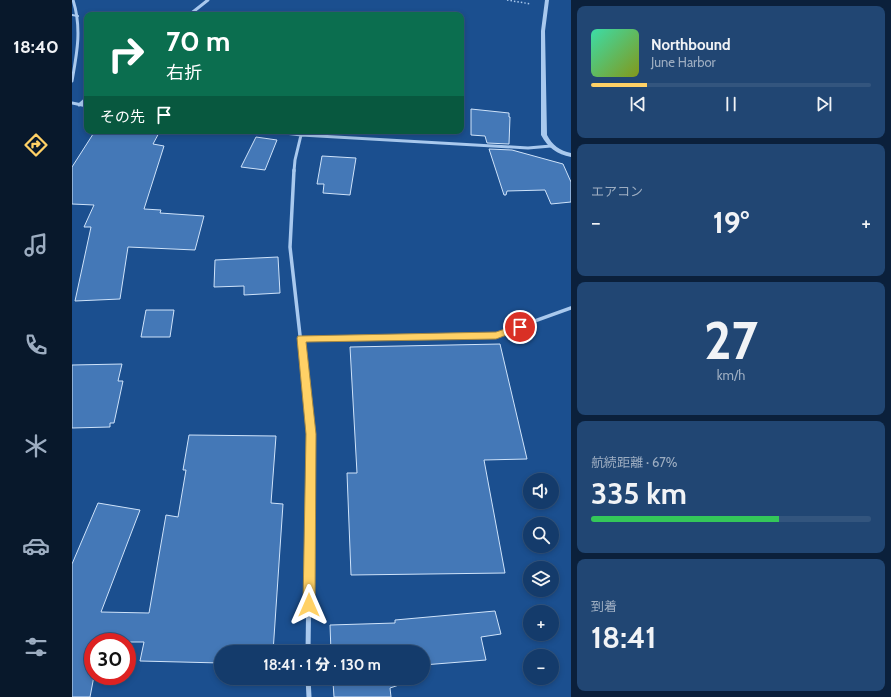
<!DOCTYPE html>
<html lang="ja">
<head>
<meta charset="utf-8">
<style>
	body { margin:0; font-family:Cabin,"Noto Sans JP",sans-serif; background:#214673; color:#f1f3f6; height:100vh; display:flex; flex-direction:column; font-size:15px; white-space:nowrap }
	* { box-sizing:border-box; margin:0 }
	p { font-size:13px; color:#9dadc1 }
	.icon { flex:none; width:22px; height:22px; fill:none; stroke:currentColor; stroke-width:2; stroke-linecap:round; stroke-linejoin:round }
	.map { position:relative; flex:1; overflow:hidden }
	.side { display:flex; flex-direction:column; gap:6px; padding:6px; background:#0b203b; width:320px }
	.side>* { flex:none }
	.top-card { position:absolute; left:12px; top:12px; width:380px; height:122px; border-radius:8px; box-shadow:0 2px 6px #0003,0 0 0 1px #33557e; background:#0b6e4f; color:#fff; overflow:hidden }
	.tools { position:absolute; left:451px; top:473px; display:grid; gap:8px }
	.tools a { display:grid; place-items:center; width:36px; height:36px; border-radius:50%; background:#143b6b; box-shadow:0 2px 6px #0003,0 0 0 1px #33557e; font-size:20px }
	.speed { position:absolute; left:12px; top:633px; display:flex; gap:8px; font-size:20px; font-weight:700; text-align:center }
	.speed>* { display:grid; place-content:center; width:52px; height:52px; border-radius:50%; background:#143b6b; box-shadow:0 2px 6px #0003,0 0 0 1px #33557e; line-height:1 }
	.speed .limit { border:6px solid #d22; background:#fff; color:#111 }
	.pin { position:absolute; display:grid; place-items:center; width:34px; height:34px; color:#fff; margin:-17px; border:2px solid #fff; border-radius:50%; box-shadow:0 1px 4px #0007 }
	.me { position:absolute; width:44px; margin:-22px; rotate:0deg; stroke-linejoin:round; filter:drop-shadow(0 0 3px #0008) }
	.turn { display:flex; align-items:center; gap:14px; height:84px; padding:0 16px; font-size:18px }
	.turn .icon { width:52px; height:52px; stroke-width:2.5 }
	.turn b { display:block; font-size:28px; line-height:34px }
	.then { display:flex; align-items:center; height:38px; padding:0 16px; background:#0003; gap:8px; font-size:15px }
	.big { font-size:30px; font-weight:800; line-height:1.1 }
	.side .widget { flex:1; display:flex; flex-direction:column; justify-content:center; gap:6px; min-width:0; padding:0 14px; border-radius:8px; background:#214673 }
	.side .dial { align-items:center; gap:0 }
	.dial b { font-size:52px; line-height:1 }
	.song { display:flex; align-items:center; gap:12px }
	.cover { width:48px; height:48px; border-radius:6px; background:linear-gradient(135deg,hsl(160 70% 55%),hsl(70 70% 35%)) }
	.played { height:4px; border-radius:2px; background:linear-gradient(90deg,#ffd166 20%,#33557e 20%) }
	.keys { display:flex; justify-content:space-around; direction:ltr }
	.heat { display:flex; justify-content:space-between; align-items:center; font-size:22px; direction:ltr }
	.charge { height:6px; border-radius:3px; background:linear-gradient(90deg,#34c759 67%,#33557e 0) }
	.trip { position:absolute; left:142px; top:645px; width:216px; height:40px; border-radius:20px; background:#143b6b; box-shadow:0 2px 6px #0003,0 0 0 1px #33557e; font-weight:800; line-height:40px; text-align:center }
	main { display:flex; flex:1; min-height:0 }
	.tab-bar { display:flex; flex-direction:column; width:72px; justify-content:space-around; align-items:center; background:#08182b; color:#9dadc1 }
	.tab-bar .icon { width:28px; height:28px }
	.tab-bar .on { color:#ffd166 }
	.tab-bar b { font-size:18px; color:#f1f3f6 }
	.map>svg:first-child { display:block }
	.building { fill:#4478b7; stroke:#cfe3fa }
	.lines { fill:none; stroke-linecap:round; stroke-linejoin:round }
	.path { stroke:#a9c9ee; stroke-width:1.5; stroke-dasharray:1.5 2; stroke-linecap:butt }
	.service { stroke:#a9c9ee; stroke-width:2 }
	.minor-far2 { stroke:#a9c9ee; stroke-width:3 }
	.minor-far1 { stroke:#a9c9ee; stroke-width:3.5 }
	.minor { stroke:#a9c9ee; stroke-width:5 }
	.tertiary { fill:#a9c9ee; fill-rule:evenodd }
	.route { fill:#ffd166; stroke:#a68842 }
</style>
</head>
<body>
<main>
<nav class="tab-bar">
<b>18:40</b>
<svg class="icon on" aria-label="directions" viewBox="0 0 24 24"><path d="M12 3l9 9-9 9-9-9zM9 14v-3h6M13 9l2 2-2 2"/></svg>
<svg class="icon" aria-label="music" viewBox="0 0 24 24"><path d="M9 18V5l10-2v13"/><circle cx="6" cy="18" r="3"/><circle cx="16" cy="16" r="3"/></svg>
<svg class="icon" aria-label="phone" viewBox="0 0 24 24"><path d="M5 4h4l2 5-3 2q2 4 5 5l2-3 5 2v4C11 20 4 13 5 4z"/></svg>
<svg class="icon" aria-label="climate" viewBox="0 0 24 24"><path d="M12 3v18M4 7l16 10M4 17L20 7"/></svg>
<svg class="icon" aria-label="car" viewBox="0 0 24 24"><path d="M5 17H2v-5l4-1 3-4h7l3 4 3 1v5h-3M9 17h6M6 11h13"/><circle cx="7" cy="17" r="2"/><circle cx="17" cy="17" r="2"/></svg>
<svg class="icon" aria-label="filters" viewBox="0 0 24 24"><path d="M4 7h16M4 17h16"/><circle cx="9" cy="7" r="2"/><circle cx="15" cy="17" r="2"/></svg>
</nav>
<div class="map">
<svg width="499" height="697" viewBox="0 0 499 697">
	<rect width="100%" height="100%" fill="#1b4f8f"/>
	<path class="building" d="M 399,109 L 437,113 L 437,117 L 438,117 L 437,144 L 415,143 L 413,136 L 399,135 Z
		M 23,131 L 88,131 L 81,144 L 92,146 L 72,209 L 89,210 L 88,213 L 132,216 L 123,250 L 56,247 L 48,299 L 3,301 L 19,227 L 12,227 L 22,205 L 0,204 L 0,167 Z
		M 184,137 L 205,140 L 193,170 L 169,167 Z
		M 417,149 L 440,150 L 491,164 L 499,182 L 499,202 L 479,204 L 473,190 L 435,191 L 434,195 L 432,195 Z
		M 250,156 L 284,158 L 278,195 L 251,193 L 252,184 L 245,184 Z
		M 206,257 L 208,293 L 172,295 L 172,286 L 142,287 L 143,260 Z
		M 74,310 L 102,310 L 98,337 L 69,337 Z
		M 428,344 L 455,459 L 412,460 L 433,573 L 279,575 L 275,473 L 285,473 L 278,347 Z
		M 50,364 L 46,381 L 51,381 L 42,423 L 38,423 L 38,427 L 0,428 L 0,365 Z
		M 117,435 L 204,436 L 199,503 L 211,504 L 201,652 L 149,652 L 149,663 L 68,661 L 72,642 L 21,642 L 21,676 L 22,676 L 18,697 L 0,697 L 0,564 L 26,503 L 68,510 L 29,612 L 77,613 L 94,515 L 106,517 L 114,470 L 111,470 Z
		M 423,611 L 429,634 L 409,637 L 414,660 L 351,665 L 351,652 L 259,652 L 258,625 L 323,623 L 323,620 Z
		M 259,678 L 331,678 L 330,684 L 318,688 L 319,697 L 262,697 L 261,682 L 259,682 Z"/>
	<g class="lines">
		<path class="path" d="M 435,0 L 459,4"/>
		<path class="service" d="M 0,15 L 6,16"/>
		<path class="minor-far2" d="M 117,15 L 136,0
			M 0,81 C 5,53 10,28 1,0
			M 0,103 L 15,106
			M 7,105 L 15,98
			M 197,131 L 229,135 L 456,148 L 479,146
			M 222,171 L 223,160 L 229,135"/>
		<path class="minor-far1" d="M 222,170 L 218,247 L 235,397
			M 229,338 L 424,335 L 499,308"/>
		<path class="minor" d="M 235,396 L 239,434 L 236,652
			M 236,678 L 237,697"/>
		<path class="tertiary" d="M 473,0 L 477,0 L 473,31 L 475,135 C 480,145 488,151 499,153 L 499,157 C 485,154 476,148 469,135 L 469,31 Z"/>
	</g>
	<path class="route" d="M 448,324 L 451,325 L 452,327 L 451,329 L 424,339 L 234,342 L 244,434 L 243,605 L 241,609 L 237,611 L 233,609 L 231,605 L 234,434 L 225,338 L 226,336 L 424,332 Z"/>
</svg>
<div class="tools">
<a><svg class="icon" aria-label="sound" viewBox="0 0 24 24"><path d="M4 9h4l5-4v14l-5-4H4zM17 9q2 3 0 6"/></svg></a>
<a><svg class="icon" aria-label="search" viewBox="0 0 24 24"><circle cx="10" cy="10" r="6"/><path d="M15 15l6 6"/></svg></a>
<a><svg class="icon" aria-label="layers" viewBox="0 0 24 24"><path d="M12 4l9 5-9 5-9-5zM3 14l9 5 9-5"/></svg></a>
<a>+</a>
<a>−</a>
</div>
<div class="speed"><div class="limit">30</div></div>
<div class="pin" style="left:448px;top:327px;background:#d93025"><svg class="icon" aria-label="arrive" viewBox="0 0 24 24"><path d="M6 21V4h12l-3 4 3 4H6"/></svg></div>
<svg class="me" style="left:237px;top:605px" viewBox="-20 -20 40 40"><path d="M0-17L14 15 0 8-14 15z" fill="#ffd166" stroke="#fff" stroke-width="4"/></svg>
<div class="trip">18:41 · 1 分 · 130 m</div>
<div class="top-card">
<div class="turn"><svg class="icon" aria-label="right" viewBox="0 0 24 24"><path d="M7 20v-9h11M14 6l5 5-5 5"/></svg><div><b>70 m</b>右折</div></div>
<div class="then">その先<svg class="icon" aria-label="arrive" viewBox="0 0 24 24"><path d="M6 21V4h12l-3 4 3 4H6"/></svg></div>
</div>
</div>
<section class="side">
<div class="widget">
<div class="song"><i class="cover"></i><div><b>Northbound</b><p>June Harbor</p></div></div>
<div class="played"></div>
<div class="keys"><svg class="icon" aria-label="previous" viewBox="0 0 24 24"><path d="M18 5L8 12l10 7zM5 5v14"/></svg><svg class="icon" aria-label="pause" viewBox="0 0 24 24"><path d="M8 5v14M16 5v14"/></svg><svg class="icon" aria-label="next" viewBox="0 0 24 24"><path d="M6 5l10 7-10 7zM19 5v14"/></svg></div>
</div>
<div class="widget"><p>エアコン</p>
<div class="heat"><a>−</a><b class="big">19°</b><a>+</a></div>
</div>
<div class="widget dial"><b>27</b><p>km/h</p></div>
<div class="widget"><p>航続距離 · 67%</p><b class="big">335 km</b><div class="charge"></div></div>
<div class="widget"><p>到着</p><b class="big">18:41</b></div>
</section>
</main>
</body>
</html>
